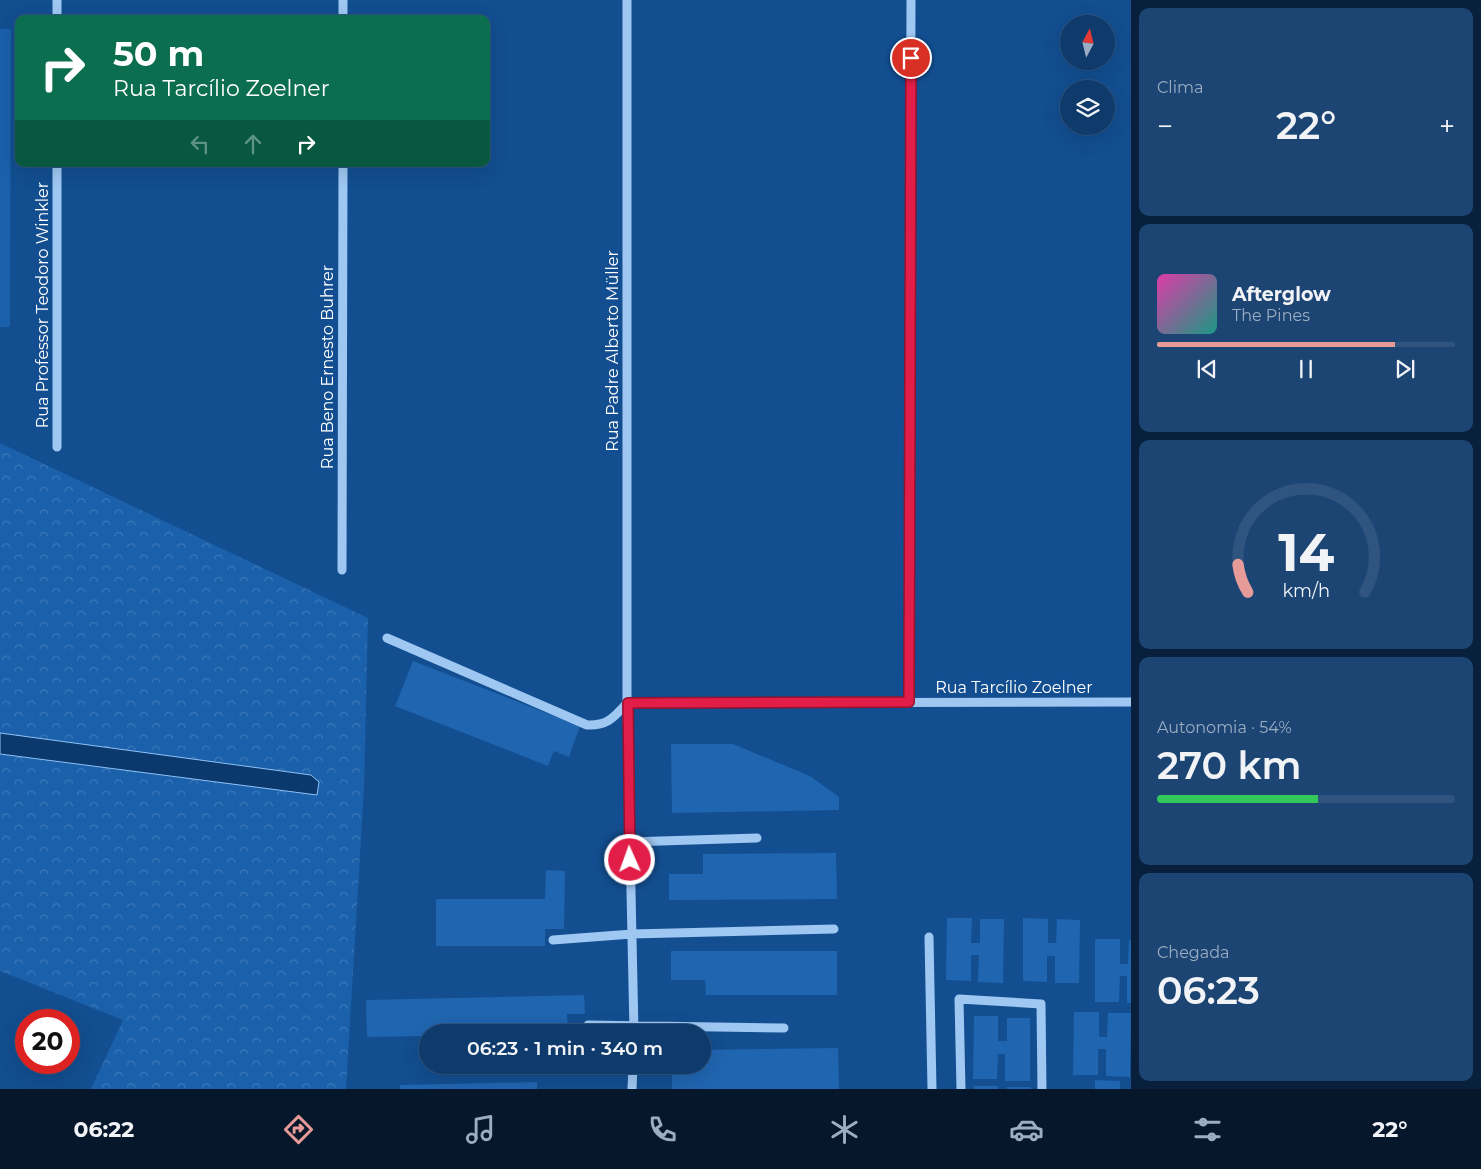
<!DOCTYPE html>
<html lang="pt">
<head>
<meta charset="utf-8">
<style>
	body { margin:0; font-family:Montserrat,sans-serif; background:#1c4574; color:#f1f3f6; height:100vh; display:flex; flex-direction:column; font-size:19px; white-space:nowrap }
	* { box-sizing:border-box; margin:0 }
	p { font-size:16px; color:#9badc2 }
	.icon { flex:none; width:28px; height:28px; fill:none; stroke:currentColor; stroke-width:2; stroke-linecap:round; stroke-linejoin:round }
	.map { position:relative; flex:1; overflow:hidden }
	.sheet { display:flex; flex-direction:column; gap:8px; padding:8px; background:#08203b; width:350px }
	.sheet>* { flex:none }
	.banner { position:absolute; left:15px; top:15px; width:475px; height:152px; border-radius:10px; box-shadow:0 5px 20px #0002,0 0 0 1px #2e547f; background:#0b6e4f; color:#fff; overflow:hidden }
	.needle { width:32px; rotate:7deg }
	.tools { position:absolute; left:1060px; top:15px; display:grid; gap:10px }
	.tools a { display:grid; place-items:center; width:55px; height:55px; border-radius:50%; background:#0e3a6c; box-shadow:0 5px 20px #0002,0 0 0 1px #2e547f; font-size:25px }
	.speed { position:absolute; left:15px; top:1009px; display:flex; gap:10px; font-size:25px; font-weight:700; text-align:center }
	.speed>* { display:grid; place-content:center; width:65px; height:65px; border-radius:50%; background:#0e3a6c; box-shadow:0 5px 20px #0002,0 0 0 1px #2e547f; line-height:1 }
	.speed .limit { border:8px solid #d22; background:#fff; color:#111 }
	.pin { position:absolute; display:grid; place-items:center; width:42px; height:42px; color:#fff; margin:-21px; border:2px solid #fff; border-radius:50%; box-shadow:0 1px 5px #0007 }
	.me { position:absolute; width:55px; margin:-28px; rotate:358deg; stroke-linejoin:round; filter:drop-shadow(0 0 4px #0008) }
	.turn { display:flex; align-items:center; gap:18px; height:105px; padding:0 15px; font-size:22px }
	.turn .icon { width:65px; height:65px; stroke-width:2.5 }
	.turn b { display:block; font-size:35px; line-height:42px }
	.lanes { display:flex; align-items:center; height:48px; padding:0 15px; background:#0003; justify-content:center; gap:25px; direction:ltr }
	.lanes .off { opacity:.35 }
	.big { font-size:38px; font-weight:600; line-height:1.1 }
	.sheet .card { flex:1; display:flex; flex-direction:column; justify-content:center; gap:8px; min-width:0; padding:0 18px; border-radius:10px; background:#1c4574 }
	.sheet .dial { align-items:center; gap:0 }
	.dial svg { height:130px; overflow:visible; fill:none; stroke:#2e547f; stroke-width:7; stroke-linecap:round; text-anchor:middle }
	.dial text { fill:#f1f3f6; stroke:none }
	.song { display:flex; align-items:center; gap:15px }
	.cover { width:60px; height:60px; border-radius:8px; background:linear-gradient(135deg,hsl(320 70% 55%),hsl(170 70% 35%)) }
	.played { height:5px; border-radius:2px; background:linear-gradient(90deg,#e69b98 80%,#2e547f 80%) }
	.keys { display:flex; justify-content:space-around; direction:ltr }
	.heat { display:flex; justify-content:space-between; align-items:center; font-size:28px; direction:ltr }
	.charge { height:8px; border-radius:4px; background:linear-gradient(90deg,#34c759 54%,#2e547f 0) }
	.trip { position:absolute; left:419px; top:1024px; width:292px; height:50px; border-radius:25px; background:#0e3a6c; box-shadow:0 5px 20px #0002,0 0 0 1px #2e547f; font-weight:600; line-height:50px; text-align:center }
	.menu { display:flex; height:80px; justify-content:space-around; align-items:center; background:#06172b; color:#9badc2 }
	.menu .icon { width:35px; height:35px }
	.menu .on { color:#e69b98 }
	.menu b { font-size:22px; color:#f1f3f6 }
	main { display:flex; flex:1; min-height:0 }
	.map>svg:first-child { display:block }
	.green { fill:#1a60ab }
	.forest { fill:url(#forest-crowns) }
	.water { fill:#0b386d; stroke:#8fc2f5 }
	.building { fill:#2065b0 }
	.lines { fill:none; stroke-linecap:round; stroke-linejoin:round }
	.minor { stroke:#9ec7f2; stroke-width:9 }
	.route-casing { stroke:#92132f; stroke-width:12 }
	.route { stroke:#e11d48; stroke-width:9 }
	.labels { text-anchor:middle; stroke-width:5; stroke-linejoin:round; paint-order:stroke }
	.street-label { font-size:16px; fill:#fff; stroke:#124e90 }
</style>
</head>
<body>
<main>
<div class="map">
<svg width="1131" height="1089" viewBox="0 0 1131 1089">
	<defs>
		<pattern id="forest-crowns" width="20" height="18" patternUnits="userSpaceOnUse" patternTransform="scale(1.25)"><rect width="20" height="18" fill="#1a60ab"/><path d="M2 6a3 3 0 1 1 6 0M12 15a3 3 0 1 1 6 0" fill="none" stroke="#3c78b8"/></pattern>
	</defs>
	<rect width="100%" height="100%" fill="#124e90"/>
	<path class="green" d="M 0,29 L 11,29 L 10,327 L 0,327 Z"/>
	<path class="forest" d="M 0,443 L 368,618 L 364,788 L 346,1089 L 91,1089 L 123,1020 L 0,971 Z"/>
	<path class="water" d="M 0,733 L 311,775 L 319,782 L 317,795 L 0,754 Z"/>
	<path class="building" d="M 413,661 L 580,726 L 569,757 L 554,751 L 548,766 L 395,706 Z
		M 671,744 L 733,744 L 810,776 L 839,797 L 839,810 L 672,813 Z
		M 836,853 L 837,899 L 669,900 L 669,874 L 703,874 L 703,854 Z
		M 546,870 L 565,871 L 564,929 L 545,929 L 545,946 L 436,946 L 436,899 L 545,899 Z
		M 947,918 L 972,918 L 971,943 L 980,943 L 980,919 L 1004,919 L 1003,983 L 978,982 L 979,955 L 971,955 L 971,981 L 946,980 Z
		M 1023,918 L 1048,919 L 1048,943 L 1056,943 L 1057,919 L 1080,920 L 1079,983 L 1055,983 L 1055,956 L 1047,956 L 1047,982 L 1023,981 Z
		M 1095,939 L 1120,939 L 1120,964 L 1128,964 L 1129,940 L 1131,940 L 1131,1003 L 1127,1003 L 1127,976 L 1120,976 L 1119,1002 L 1095,1002 Z
		M 671,951 L 837,951 L 837,995 L 706,995 L 705,980 L 671,980 Z
		M 584,995 L 585,1014 L 567,1014 L 568,1032 L 428,1032 L 428,1036 L 367,1037 L 366,1000 Z
		M 1074,1012 L 1099,1012 L 1099,1037 L 1107,1037 L 1108,1013 L 1131,1013 L 1130,1077 L 1106,1076 L 1106,1049 L 1098,1049 L 1098,1075 L 1073,1075 Z
		M 974,1016 L 998,1016 L 998,1041 L 1007,1041 L 1007,1018 L 1030,1018 L 1030,1081 L 1005,1081 L 1005,1054 L 998,1054 L 997,1079 L 973,1079 Z
		M 838,1048 L 839,1089 L 672,1089 L 672,1067 L 702,1065 L 702,1050 Z
		M 1095,1080 L 1120,1081 L 1120,1089 L 1095,1089 Z
		M 537,1082 L 537,1089 L 400,1089 L 400,1085 Z
		M 974,1086 L 998,1086 L 998,1089 L 974,1089 Z
		M 1007,1087 L 1031,1087 L 1031,1089 L 1007,1089 Z"/>
	<g class="lines">
		<path class="minor" d="M 627,0 L 627,703 L 634,1032
			M 57,19 L 57,0
			M 343,19 L 343,0
			M 57,447 L 57,164
			M 342,570 L 343,164
			M 387,638 L 587,725 C 608,726 614,717 627,703
			M 909,702 L 911,0
			M 627,703 L 1131,702
			M 629,842 L 757,838
			M 929,937 L 932,1089
			M 553,940 L 632,934 L 834,929
			M 588,1025 L 784,1028
			M 632,1089 L 633,1065
			M 961,1089 L 959,999 L 1041,1004 L 1042,1089"/>
	</g>
	<g class="lines">
		<defs>
			<path id="route" d="M 630,860 L 628,703 L 909,702 L 911,58"/>
		</defs>
		<use href="#route" class="route-casing"/>
		<use href="#route" class="route"/>
	</g>
	<g class="labels">
		<g class="street-label">
			<text transform="translate(42 305) rotate(-90)" y="6">Rua Professor Teodoro Winkler</text>
			<text transform="translate(612 351) rotate(-90)" y="6">Rua Padre Alberto Müller</text>
			<text transform="translate(327 367) rotate(-90)" y="6">Rua Beno Ernesto Buhrer</text>
			<text x="1014" y="693">Rua Tarcílio Zoelner</text>
		</g>
	</g>
</svg>
<div class="tools">
<a><svg class="needle" viewBox="-14 -14 28 28"><path d="M0-13l5 13h-10z" fill="#e53935"/><path d="M0 13l5-13h-10z" fill="#9badc2"/></svg></a>
<a><svg class="icon" aria-label="layers" viewBox="0 0 24 24"><path d="M12 4l9 5-9 5-9-5zM3 14l9 5 9-5"/></svg></a>
</div>
<div class="speed"><div class="limit">20</div></div>
<div class="pin" style="left:911px;top:58px;background:#d93025"><svg class="icon" aria-label="arrive" viewBox="0 0 24 24"><path d="M6 21V4h12l-3 4 3 4H6"/></svg></div>
<svg class="me" style="left:630px;top:860px" viewBox="-20 -20 40 40"><circle r="17" fill="#e11d48" stroke="#fff" stroke-width="3"/><path d="M0-11L8 9 0 5-8 9z" fill="#fff"/></svg>
<div class="trip">06:23 · 1 min · 340 m</div>
<div class="banner">
<div class="turn"><svg class="icon" aria-label="right" viewBox="0 0 24 24"><path d="M7 20v-9h11M14 6l5 5-5 5"/></svg><div><b>50 m</b>Rua Tarcílio Zoelner</div></div>
<div class="lanes"><svg class="icon off" aria-label="left" viewBox="0 0 24 24"><path d="M17 20v-9H6M10 6l-5 5 5 5"/></svg><svg class="icon off" aria-label="ahead" viewBox="0 0 24 24"><path d="M12 20V5M6 11l6-6 6 6"/></svg><svg class="icon" aria-label="right" viewBox="0 0 24 24"><path d="M7 20v-9h11M14 6l5 5-5 5"/></svg></div>
</div>
</div>
<section class="sheet">
<div class="card"><p>Clima</p>
<div class="heat"><a>−</a><b class="big">22°</b><a>+</a></div>
</div>
<div class="card">
<div class="song"><i class="cover"></i><div><b>Afterglow</b><p>The Pines</p></div></div>
<div class="played"></div>
<div class="keys"><svg class="icon" aria-label="previous" viewBox="0 0 24 24"><path d="M18 5L8 12l10 7zM5 5v14"/></svg><svg class="icon" aria-label="pause" viewBox="0 0 24 24"><path d="M8 5v14M16 5v14"/></svg><svg class="icon" aria-label="next" viewBox="0 0 24 24"><path d="M6 5l10 7-10 7zM19 5v14"/></svg></div>
</div>
<div class="card dial"><svg viewBox="0 0 100 80">
<path d="M14 69A42 42 0 1 1 86 69"/>
<path d="M14 69A42 42 0 0 1 8 52" stroke="#e69b98"/>
<text x="50" y="56" font-size="32" font-weight="700">14</text>
<text x="50" y="72" font-size="11">km/h</text>
</svg></div>
<div class="card"><p>Autonomia · 54%</p><b class="big">270 km</b><div class="charge"></div></div>
<div class="card"><p>Chegada</p><b class="big">06:23</b></div>
</section>
</main>
<nav class="menu">
<b>06:22</b>
<svg class="icon on" aria-label="directions" viewBox="0 0 24 24"><path d="M12 3l9 9-9 9-9-9zM9 14v-3h6M13 9l2 2-2 2"/></svg>
<svg class="icon" aria-label="music" viewBox="0 0 24 24"><path d="M9 18V5l10-2v13"/><circle cx="6" cy="18" r="3"/><circle cx="16" cy="16" r="3"/></svg>
<svg class="icon" aria-label="phone" viewBox="0 0 24 24"><path d="M5 4h4l2 5-3 2q2 4 5 5l2-3 5 2v4C11 20 4 13 5 4z"/></svg>
<svg class="icon" aria-label="climate" viewBox="0 0 24 24"><path d="M12 3v18M4 7l16 10M4 17L20 7"/></svg>
<svg class="icon" aria-label="car" viewBox="0 0 24 24"><path d="M5 17H2v-5l4-1 3-4h7l3 4 3 1v5h-3M9 17h6M6 11h13"/><circle cx="7" cy="17" r="2"/><circle cx="17" cy="17" r="2"/></svg>
<svg class="icon" aria-label="filters" viewBox="0 0 24 24"><path d="M4 7h16M4 17h16"/><circle cx="9" cy="7" r="2"/><circle cx="15" cy="17" r="2"/></svg>
<b>22°</b>
</nav>
</body>
</html>
